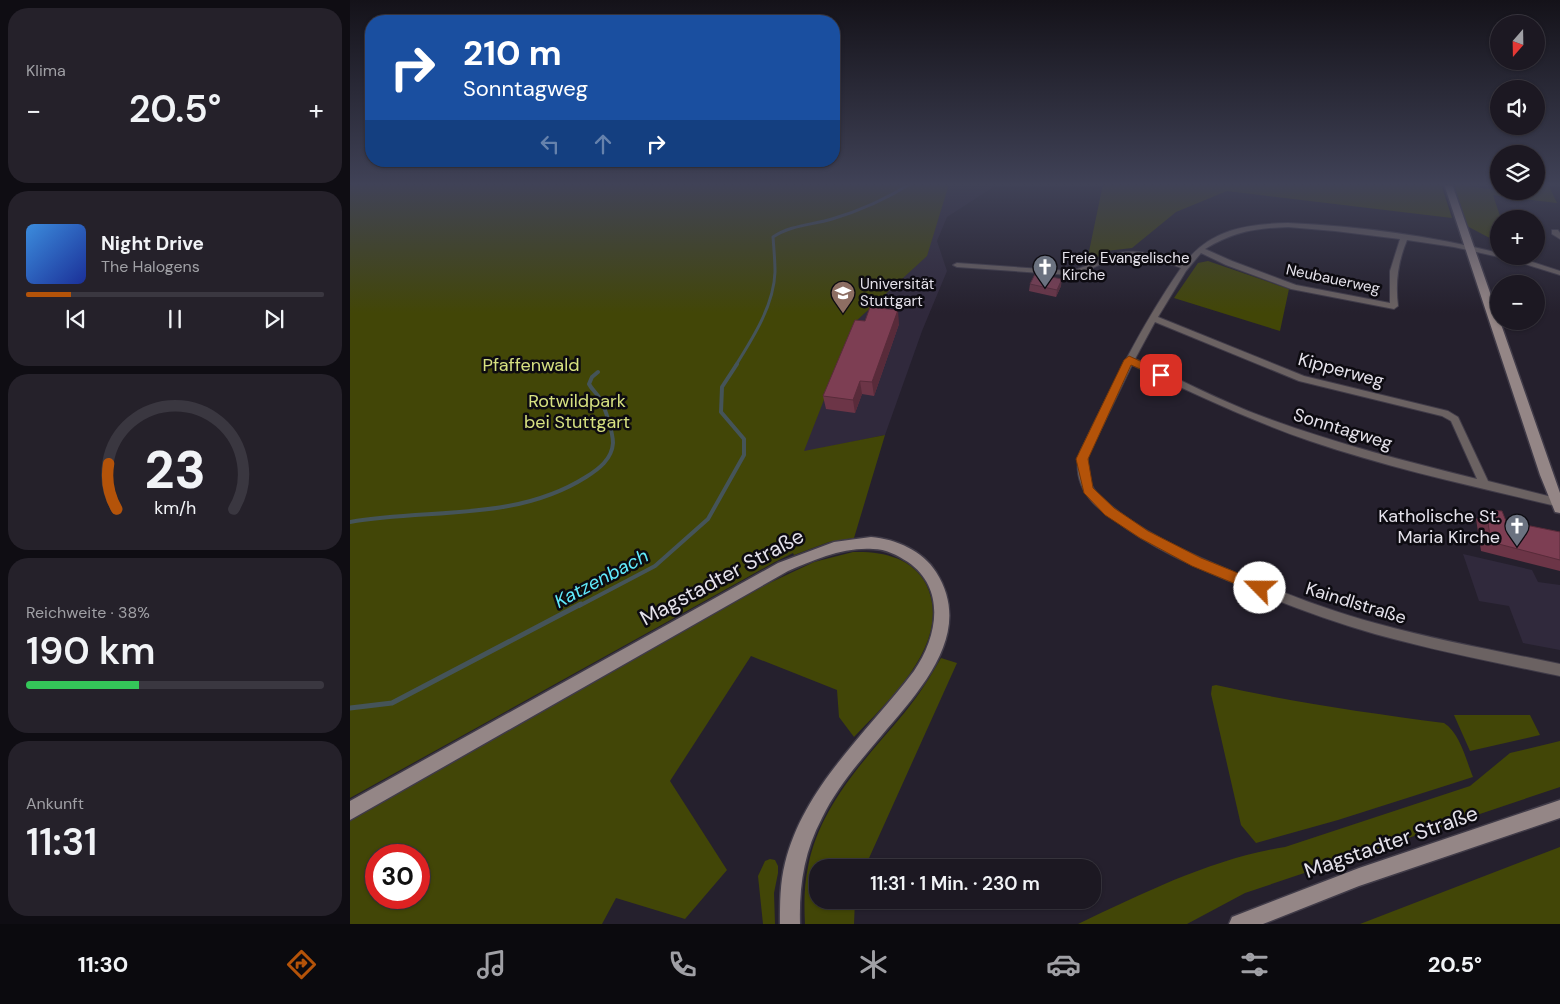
<!DOCTYPE html>
<html lang="de">
<head>
<meta charset="utf-8">
<style>
	body { margin:0; font-family:"DM Sans",sans-serif; background:#25212a; color:#f1f3f6; height:100vh; display:flex; flex-direction:column; font-size:19px; white-space:nowrap }
	* { box-sizing:border-box; margin:0 }
	p { font-size:16px; color:#a0a0a5 }
	.icon { flex:none; width:28px; height:28px; fill:none; stroke:currentColor; stroke-width:2; stroke-linecap:round; stroke-linejoin:round }
	.map { position:relative; flex:1; overflow:hidden }
	.sheet { display:flex; flex-direction:column; gap:8px; padding:8px; background:#0f0d13; width:350px }
	.sheet>* { flex:none }
	.top-card { position:absolute; left:15px; top:15px; width:475px; height:152px; border-radius:20px; box-shadow:0 1px 4px #0004,0 0 0 1px #3a3740; background:#1a4fa0; color:#fff; overflow:hidden }
	.needle { width:32px; rotate:200deg }
	.tools { position:absolute; left:1140px; top:15px; display:grid; gap:10px }
	.tools a { display:grid; place-items:center; width:55px; height:55px; border-radius:50%; background:#1c1822; box-shadow:0 1px 4px #0004,0 0 0 1px #3a3740; font-size:25px }
	.speed { position:absolute; left:15px; top:844px; display:flex; gap:10px; font-size:25px; font-weight:700; text-align:center }
	.speed>* { display:grid; place-content:center; width:65px; height:65px; border-radius:50%; background:#1c1822; box-shadow:0 1px 4px #0004,0 0 0 1px #3a3740; line-height:1 }
	.speed .limit { border:8px solid #d22; background:#fff; color:#111 }
	.pin { position:absolute; display:grid; place-items:center; width:42px; height:42px; color:#fff; margin:-21px; border-radius:10px; box-shadow:0 2px 8px #0006 }
	.me { position:absolute; width:55px; margin:-28px; rotate:293deg; stroke-linejoin:round; filter:drop-shadow(0 0 4px #0008) }
	.turn { display:flex; align-items:center; gap:18px; height:105px; padding:0 15px; font-size:22px }
	.turn .icon { width:65px; height:65px; stroke-width:2.5 }
	.turn b { display:block; font-size:35px; line-height:42px }
	.lanes { display:flex; align-items:center; height:48px; padding:0 15px; background:#0003; justify-content:center; gap:25px; direction:ltr }
	.lanes .off { opacity:.35 }
	.big { font-size:38px; font-weight:600; line-height:1.1 }
	.sheet .widget { flex:1; display:flex; flex-direction:column; justify-content:center; gap:8px; min-width:0; padding:0 18px; border-radius:20px; background:#25212a }
	.sheet .dial { align-items:center; gap:0 }
	.dial svg { height:130px; overflow:visible; fill:none; stroke:#3a3740; stroke-width:7; stroke-linecap:round; text-anchor:middle }
	.dial text { fill:#f1f3f6; stroke:none }
	.song { display:flex; align-items:center; gap:15px }
	.cover { width:60px; height:60px; border-radius:8px; background:linear-gradient(135deg,hsl(210 70% 55%),hsl(230 70% 35%)) }
	.played { height:5px; border-radius:2px; background:linear-gradient(90deg,#b45309 15%,#3a3740 15%) }
	.keys { display:flex; justify-content:space-around; direction:ltr }
	.heat { display:flex; justify-content:space-between; align-items:center; font-size:28px; direction:ltr }
	.charge { height:8px; border-radius:4px; background:linear-gradient(90deg,#34c759 38%,#3a3740 0) }
	.trip { position:absolute; left:459px; top:859px; width:292px; height:50px; border-radius:20px; background:#1c1822; box-shadow:0 1px 4px #0004,0 0 0 1px #3a3740; font-weight:600; line-height:50px; text-align:center }
	.dock { display:flex; height:80px; justify-content:space-around; align-items:center; background:#0b0a0e; color:#a0a0a5 }
	.dock .icon { width:35px; height:35px }
	.dock .on { color:#b45309 }
	.dock b { font-size:22px; color:#f1f3f6 }
	main { display:flex; flex:1; min-height:0 }
	.map>svg:first-child { display:block }
	.built { fill:#30293c }
	.green { fill:#424607; fill-rule:evenodd }
	.lines { fill:none; stroke-linecap:round; stroke-linejoin:round }
	.stream-far2 { stroke:#455459; stroke-width:3 }
	.stream-far1 { stroke:#455459; stroke-width:4 }
	.stream { stroke:#455459; stroke-width:5 }
	.street-casing { stroke:#403b48; stroke-width:2 }
	.secondary-casing { stroke:#403b48; stroke-width:3 }
	.street { fill:#6b6262; fill-rule:evenodd }
	.secondary { fill:#948686; fill-rule:evenodd }
	.wall { fill:#6c3547 }
	.shaded-wall { fill:#582b3a }
	.building { fill:#7d3e53; stroke:#582b3a }
	.route { fill:#b45309; stroke:#753606 }
	.labels { text-anchor:middle; stroke-width:5; stroke-linejoin:round; paint-order:stroke }
	.far-poi-label { font-size:15px; fill:#e5e2eb; stroke:#0d0b11; text-anchor:start }
	.far-street-label { font-size:15px; fill:#e5e2eb; stroke:#0d0b11 }
	.park-label { font-size:18px; fill:#d7e181; stroke:#0d0b11 }
	.street-label { font-size:18px; fill:#e5e2eb; stroke:#0d0b11 }
	.poi-label { font-size:18px; fill:#e5e2eb; stroke:#0d0b11; text-anchor:end }
	.water-label { font-size:19px; font-style:italic; fill:#61ebfc; stroke:#0d0b11 }
	.near-street-label { font-size:21px; fill:#e5e2eb; stroke:#0d0b11 }
</style>
</head>
<body>
<main>
<section class="sheet">
<div class="widget"><p>Klima</p>
<div class="heat"><a>−</a><b class="big">20.5°</b><a>+</a></div>
</div>
<div class="widget">
<div class="song"><i class="cover"></i><div><b>Night Drive</b><p>The Halogens</p></div></div>
<div class="played"></div>
<div class="keys"><svg class="icon" aria-label="previous" viewBox="0 0 24 24"><path d="M18 5L8 12l10 7zM5 5v14"/></svg><svg class="icon" aria-label="pause" viewBox="0 0 24 24"><path d="M8 5v14M16 5v14"/></svg><svg class="icon" aria-label="next" viewBox="0 0 24 24"><path d="M6 5l10 7-10 7zM19 5v14"/></svg></div>
</div>
<div class="widget dial"><svg viewBox="0 0 100 80">
<path d="M14 69A42 42 0 1 1 86 69"/>
<path d="M14 69A42 42 0 0 1 9 41" stroke="#b45309"/>
<text x="50" y="56" font-size="32" font-weight="700">23</text>
<text x="50" y="72" font-size="11">km/h</text>
</svg></div>
<div class="widget"><p>Reichweite · 38%</p><b class="big">190 km</b><div class="charge"></div></div>
<div class="widget"><p>Ankunft</p><b class="big">11:31</b></div>
</section>
<div class="map">
<svg width="1210" height="924" viewBox="0 0 1210 924">
	<rect width="100%" height="100%" fill="#25202d"/>
	<path class="built" d="M 552,184 L 644,184 L 645,186 L 597,217 L 587,241 L 597,271 L 572,331 L 535,435 L 347,474 Z
		M 1113,554 L 1182,570 L 1188,582 L 1210,585 L 1210,650 L 1173,643 L 1159,606 L 1129,601 Z"/>
	<path class="green" d="M 0,184 L 599,184 L 577,256 L 504,323 L 454,451 L 535,435 L 504,538 L 479,542 L 444,555 L 443,553 L 425,562 L 0,798 Z
		M 753,184 L 1091,184 L 1102,218 L 877,191 L 826,212 L 782,248 L 756,251 L 736,266 Z
		M 1104,184 L 1195,197 L 1157,191 L 1186,191 L 1186,184 L 1198,184 L 1207,203 L 1143,195 L 1151,219 L 1149,219 L 1149,243 L 1117,226 Z
		M 858,261 L 939,289 L 930,331 L 824,298 L 848,263 Z
		M 503,552 C 531,551 562,557 576,584 C 604,641 540,699 504,737 L 489,717 L 487,690 L 401,656 L 320,781 L 377,870 L 335,919 L 266,898 L 252,924 L 0,924 L 0,820 L 409,588 L 464,562 ZM 26,855 L 69,855 L 69,898 L 26,898 Z
		M 591,658 L 607,663 L 515,867 L 468,868 L 468,900 L 505,900 L 504,924 L 455,924 C 454,905 454,886 458,867 C 470,804 516,759 555,712 C 569,695 580,677 591,658 Z
		M 866,685 C 941,702 1018,713 1094,723 C 1110,733 1116,760 1123,777 L 988,820 L 906,843 L 891,825 L 861,694 L 862,686 Z
		M 1104,715 L 1180,715 L 1190,735 L 1120,751 Z
		M 1210,741 L 1210,787 L 895,893 L 837,924 L 728,924 C 796,892 861,859 935,847 L 1120,786 L 1160,753 Z
		M 1210,847 L 1210,924 L 1010,924 Z
		M 420,859 L 425,860 L 428,866 L 428,873 L 424,893 L 425,924 L 413,924 L 408,876 L 415,861 Z"/>
	<g class="lines">
		<path class="stream-far2" d="M 386,365 C 403,338 424,305 425,272 C 425,261 424,249 423,237 C 441,225 462,225 482,219 C 509,211 536,199 560,184"/>
		<path class="stream-far1" d="M 0,522 C 79,508 165,522 236,477 C 249,469 262,459 263,443 C 263,433 255,407 250,399 C 247,393 242,390 239,384 L 242,377 L 248,372
			M 229,606 L 305,566 L 358,519 L 394,455 L 394,439 L 371,412 L 372,387 L 387,364"/>
		<path class="stream" d="M 0,708 L 42,703 L 231,604"/>
		<defs>
			<path id="street" d="M 938,223 C 1006,226 1082,236 1149,253 L 1149,256 L 1164,256 L 1210,271 L 1210,275 L 1152,257 L 1149,257 L 1104,247 L 1057,240 C 1048,262 1045,282 1048,306 L 1044,309 L 941,289 L 876,265 L 851,253 L 836,271 L 808,317 L 954,376 L 1098,411 L 1108,417 L 1138,481 L 1210,499 L 1210,507 C 1127,487 1042,469 960,441 C 899,420 841,392 782,365 L 738,456 C 737,467 738,480 744,489 C 750,498 761,505 769,512 C 807,540 850,558 893,576 C 936,594 980,611 1025,623 C 1086,640 1148,651 1210,664 L 1210,676 C 1148,663 1086,651 1025,634 C 979,621 934,604 889,585 C 845,567 800,548 762,518 C 753,512 743,505 737,495 C 728,483 725,466 730,452 C 761,388 790,327 831,268 C 812,261 790,251 769,257 C 752,262 739,272 721,275 L 607,267 L 603,265 L 607,263 L 721,271 C 734,268 745,261 758,256 C 784,246 809,255 834,264 C 860,229 897,224 938,223 ZM 938,227 L 985,231 L 1050,239 L 1040,271 L 1040,303 L 946,285 L 882,261 L 855,249 C 883,232 905,228 938,227 ZM 805,322 L 949,381 L 1092,416 L 1101,421 L 1127,479 C 1055,461 984,443 914,417 C 870,401 828,378 785,359 Z
				M 1202,230 L 1208,230 L 1210,233 L 1210,239 L 1202,234 Z"/>
			<path id="secondary" d="M 1094,184 L 1102,184 L 1210,493 L 1210,513 L 1205,512 L 1190,475 Z
				M 521,537 C 546,539 573,551 586,572 C 625,633 570,690 532,735 C 510,761 487,787 472,818 C 454,852 449,886 450,924 L 430,924 C 430,903 430,883 435,863 C 454,786 518,732 564,671 C 587,638 597,589 558,562 C 547,555 536,549 523,549 C 493,547 464,560 438,571 L 0,820 L 0,801 L 428,563 L 484,542 Z
				M 1210,800 L 1210,818 L 1009,886 L 913,924 L 879,924 L 882,917 L 1009,868 Z"/>
		</defs>
		<use href="#street" class="street-casing"/>
		<use href="#secondary" class="secondary-casing"/>
		<use href="#street" class="street"/>
		<use href="#secondary" class="secondary"/>
	</g>
	<path class="wall" d="M 680,284 L 711,286 L 706,297 L 679,291 Z
		M 515,321 L 549,324 L 524,396 L 512,394 L 505,413 L 476,409 L 473,396 Z
		M 1136,510 L 1156,521 L 1210,532 L 1210,571 L 1131,551 L 1126,519 Z"/>
	<path class="shaded-wall" d="M 712,279 L 711,286 L 706,297 L 707,290 Z
		M 548,310 L 549,324 L 524,396 L 522,382 Z
		M 510,381 L 512,394 L 505,413 L 503,400 Z"/>
	<path class="building" d="M 685,274 L 712,279 L 707,290 L 680,284 Z
		M 520,307 L 548,310 L 522,382 L 510,381 L 503,400 L 473,396 L 505,320 L 515,321 Z
		M 1136,510 L 1152,511 L 1156,521 L 1210,532 L 1210,560 L 1141,542 Z"/>
	<linearGradient id="sky" x2="0" y2="1"><stop stop-color="#141219"/><stop offset="0.59" stop-color="#404257"/><stop offset="1" stop-color="#404257" stop-opacity="0"/></linearGradient>
	<rect width="1210" height="313" fill="url(#sky)"/>
	<path class="route" d="M 779,356 L 814,372 L 816,375 L 811,378 L 781,365 L 738,459 L 743,488 L 764,508 L 798,531 L 851,558 L 915,584 L 916,588 L 915,593 L 910,594 L 842,566 L 790,538 L 755,515 L 734,493 L 726,459 L 774,360 Z"/>
	<defs>
		<symbol id="church-pin" viewBox="-11 -11 22 30"><path d="M0 17L-7.5 6A9.5 9.5 0 1 1 7.5 6Z" fill="#6b7280" stroke="#0d0b11"/><path d="M-1.2-6h2.4v3.5h3.3v2.4h-3.3V6h-2.4V-.1h-3.3v-2.4h3.3Z" fill="#fff"/></symbol>
		<symbol id="university-pin" viewBox="-11 -11 22 30"><path d="M0 17L-7.5 6A9.5 9.5 0 1 1 7.5 6Z" fill="#8d6e63" stroke="#0d0b11"/><path d="M0-5L7-2L0 1L-7-2ZM-4 1L0 2.5L4 1V4Q0 6-4 4Z" fill="#fff"/></symbol>
	</defs>
	<g fill-rule="evenodd">
		<use href="#church-pin" x="681" y="253" width="28" height="38"/>
		<use href="#university-pin" x="479" y="279" width="28" height="38"/>
		<use href="#church-pin" x="1153" y="512" width="28" height="38"/>
	</g>
	<g class="labels">
		<g class="far-poi-label">
			<text x="712" y="263">Freie Evangelische<tspan x="712" dy="17">Kirche</tspan></text>
			<text x="510" y="289">Universität<tspan x="510" dy="17">Stuttgart</tspan></text>
		</g>
		<g class="far-street-label">
			<text transform="translate(983 279) rotate(12)" y="5">Neubauerweg</text>
		</g>
		<g class="park-label">
			<text x="181" y="371">Pfaffenwald</text>
			<text x="227" y="407">Rotwildpark<tspan x="227" dy="21">bei Stuttgart</tspan></text>
		</g>
		<g class="street-label">
			<text transform="translate(991 370) rotate(15)" y="6">Kipperweg</text>
			<text transform="translate(993 429) rotate(17)" y="6">Sonntagweg</text>
			<text transform="translate(1006 603) rotate(17)" y="6">Kaindlstraße</text>
		</g>
		<g class="poi-label">
			<text x="1150" y="522">Katholische St.<tspan x="1150" dy="21">Maria Kirche</tspan></text>
		</g>
		<g class="water-label">
			<text transform="translate(251 578) rotate(-28)" y="7">Katzenbach</text>
		</g>
		<g class="near-street-label">
			<text transform="translate(372 577) rotate(-28)" y="7">Magstadter Straße</text>
			<text transform="translate(1041 842) rotate(-19)" y="7">Magstadter Straße</text>
		</g>
	</g>
</svg>
<div class="tools">
<a><svg class="needle" viewBox="-14 -14 28 28"><path d="M0-13l5 13h-10z" fill="#e53935"/><path d="M0 13l5-13h-10z" fill="#a0a0a5"/></svg></a>
<a><svg class="icon" aria-label="sound" viewBox="0 0 24 24"><path d="M4 9h4l5-4v14l-5-4H4zM17 9q2 3 0 6"/></svg></a>
<a><svg class="icon" aria-label="layers" viewBox="0 0 24 24"><path d="M12 4l9 5-9 5-9-5zM3 14l9 5 9-5"/></svg></a>
<a>+</a>
<a>−</a>
</div>
<div class="speed"><div class="limit">30</div></div>
<div class="pin" style="left:811px;top:375px;background:#d93025"><svg class="icon" aria-label="arrive" viewBox="0 0 24 24"><path d="M6 21V4h12l-3 4 3 4H6"/></svg></div>
<svg class="me" style="left:910px;top:588px" viewBox="-20 -20 40 40"><circle r="19" fill="#fff"/><path d="M0-13L10 11 0 6-10 11z" fill="#b45309"/></svg>
<div class="trip">11:31 · 1 Min. · 230 m</div>
<div class="top-card">
<div class="turn"><svg class="icon" aria-label="right" viewBox="0 0 24 24"><path d="M7 20v-9h11M14 6l5 5-5 5"/></svg><div><b>210 m</b>Sonntagweg</div></div>
<div class="lanes"><svg class="icon off" aria-label="left" viewBox="0 0 24 24"><path d="M17 20v-9H6M10 6l-5 5 5 5"/></svg><svg class="icon off" aria-label="ahead" viewBox="0 0 24 24"><path d="M12 20V5M6 11l6-6 6 6"/></svg><svg class="icon" aria-label="right" viewBox="0 0 24 24"><path d="M7 20v-9h11M14 6l5 5-5 5"/></svg></div>
</div>
</div>
</main>
<nav class="dock">
<b>11:30</b>
<svg class="icon on" aria-label="directions" viewBox="0 0 24 24"><path d="M12 3l9 9-9 9-9-9zM9 14v-3h6M13 9l2 2-2 2"/></svg>
<svg class="icon" aria-label="music" viewBox="0 0 24 24"><path d="M9 18V5l10-2v13"/><circle cx="6" cy="18" r="3"/><circle cx="16" cy="16" r="3"/></svg>
<svg class="icon" aria-label="phone" viewBox="0 0 24 24"><path d="M5 4h4l2 5-3 2q2 4 5 5l2-3 5 2v4C11 20 4 13 5 4z"/></svg>
<svg class="icon" aria-label="climate" viewBox="0 0 24 24"><path d="M12 3v18M4 7l16 10M4 17L20 7"/></svg>
<svg class="icon" aria-label="car" viewBox="0 0 24 24"><path d="M5 17H2v-5l4-1 3-4h7l3 4 3 1v5h-3M9 17h6M6 11h13"/><circle cx="7" cy="17" r="2"/><circle cx="17" cy="17" r="2"/></svg>
<svg class="icon" aria-label="filters" viewBox="0 0 24 24"><path d="M4 7h16M4 17h16"/><circle cx="9" cy="7" r="2"/><circle cx="15" cy="17" r="2"/></svg>
<b>20.5°</b>
</nav>
</body>
</html>
